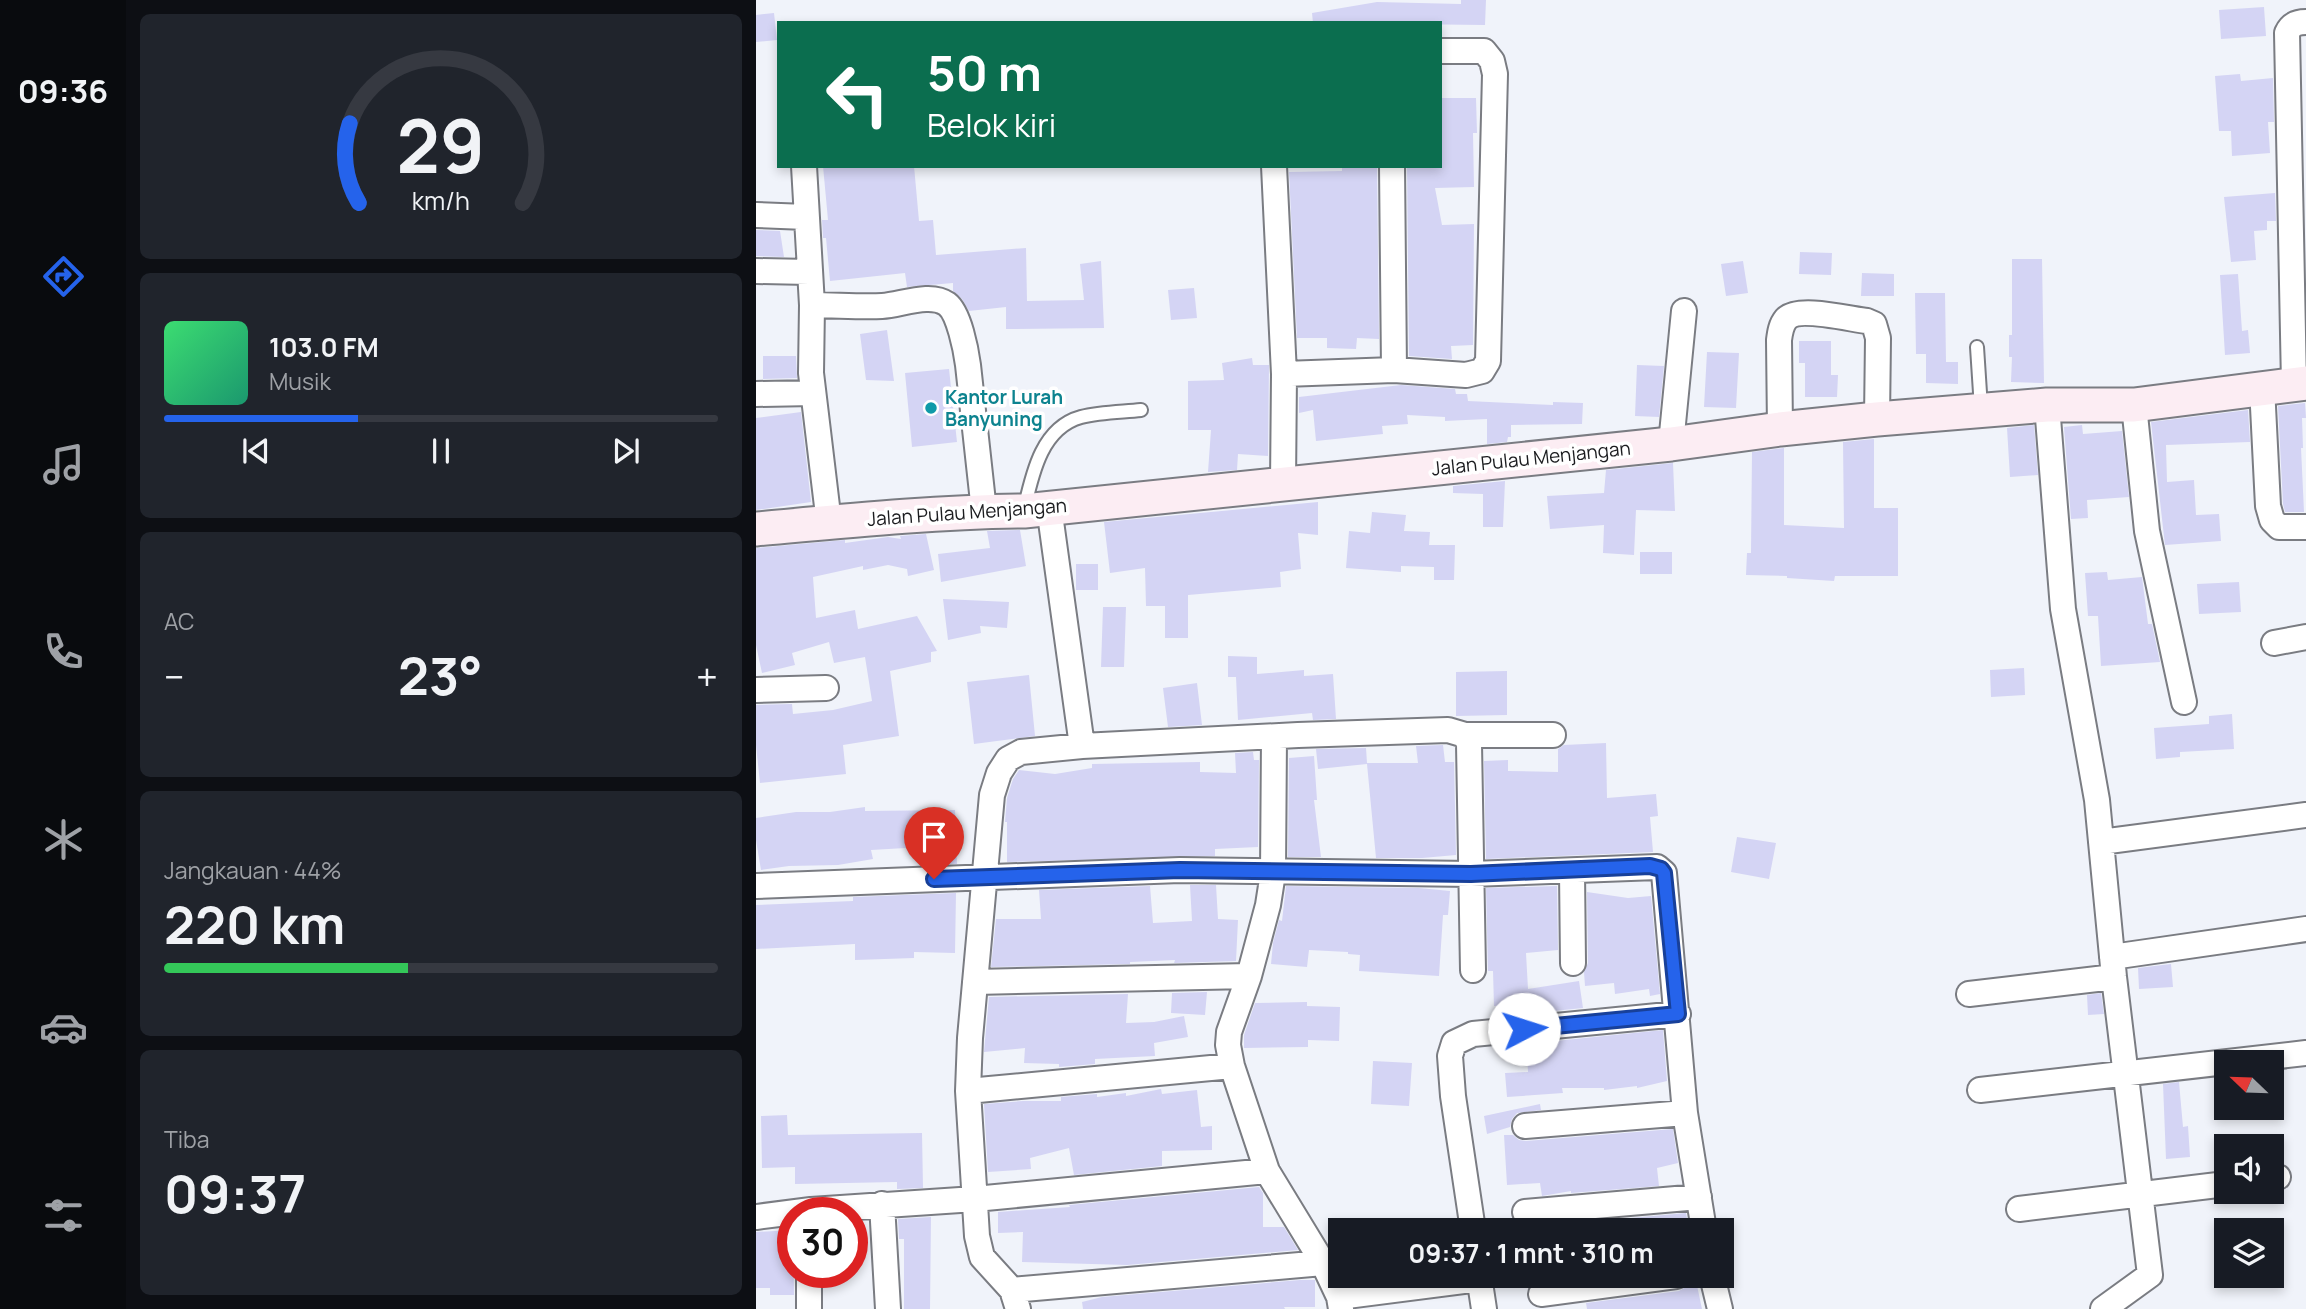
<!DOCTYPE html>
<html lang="id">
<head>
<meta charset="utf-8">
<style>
	body { margin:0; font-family:Manrope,sans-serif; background:#20242c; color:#f1f3f6; height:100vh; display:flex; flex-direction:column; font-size:26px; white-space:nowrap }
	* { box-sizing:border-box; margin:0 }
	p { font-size:23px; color:#9ea1a6 }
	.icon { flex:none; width:38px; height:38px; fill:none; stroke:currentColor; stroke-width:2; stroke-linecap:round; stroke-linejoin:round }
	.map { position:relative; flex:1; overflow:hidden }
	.side { display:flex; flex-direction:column; gap:14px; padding:14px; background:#0d0f14; width:630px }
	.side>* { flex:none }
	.top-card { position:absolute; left:21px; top:21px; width:665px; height:147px; border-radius:0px; box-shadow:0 4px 10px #0003; background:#0b6e4f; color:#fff; overflow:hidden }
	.needle { width:46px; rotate:293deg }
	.fabs { position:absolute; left:1458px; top:1050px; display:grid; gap:14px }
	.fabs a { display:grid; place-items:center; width:70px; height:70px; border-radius:0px; background:#171b24; box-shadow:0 4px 10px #0003; font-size:35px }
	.speed { position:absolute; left:21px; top:1197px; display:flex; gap:14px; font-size:35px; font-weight:700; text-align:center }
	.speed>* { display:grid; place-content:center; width:91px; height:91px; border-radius:50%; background:#171b24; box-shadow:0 4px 10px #0003; line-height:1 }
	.speed .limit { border:10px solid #d22; background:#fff; color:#111 }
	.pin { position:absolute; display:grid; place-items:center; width:60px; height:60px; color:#fff; margin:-72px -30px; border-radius:50% 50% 50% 0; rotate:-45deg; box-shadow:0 0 7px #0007 }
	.pin .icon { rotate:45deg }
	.me { position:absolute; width:77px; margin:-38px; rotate:85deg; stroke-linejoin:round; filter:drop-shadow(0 0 5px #0008) }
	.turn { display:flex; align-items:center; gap:24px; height:147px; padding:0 35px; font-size:32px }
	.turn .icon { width:91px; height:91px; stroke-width:2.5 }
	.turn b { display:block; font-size:49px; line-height:60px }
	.big { font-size:52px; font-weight:700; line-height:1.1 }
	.side .tile { flex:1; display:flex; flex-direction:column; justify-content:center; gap:10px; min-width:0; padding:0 24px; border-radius:10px; background:#20242c }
	.side .dial { align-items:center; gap:0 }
	.dial svg { height:182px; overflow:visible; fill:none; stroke:#363941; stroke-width:7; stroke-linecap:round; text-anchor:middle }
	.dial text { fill:#f1f3f6; stroke:none }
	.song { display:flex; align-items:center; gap:21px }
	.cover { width:84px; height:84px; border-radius:10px; background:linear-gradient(135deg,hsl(140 70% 55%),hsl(160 70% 35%)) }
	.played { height:7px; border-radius:4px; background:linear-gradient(90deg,#2563eb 35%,#363941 35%) }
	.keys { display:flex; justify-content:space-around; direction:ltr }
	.heat { display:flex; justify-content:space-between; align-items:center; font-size:38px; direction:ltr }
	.charge { height:10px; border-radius:5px; background:linear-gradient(90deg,#34c759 44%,#363941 0) }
	.trip { position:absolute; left:572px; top:1218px; width:406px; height:70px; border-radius:0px; background:#171b24; box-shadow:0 4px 10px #0003; font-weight:700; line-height:70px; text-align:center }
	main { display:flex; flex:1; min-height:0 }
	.tabs { display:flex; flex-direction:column; width:126px; justify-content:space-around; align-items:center; background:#090b0e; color:#9ea1a6 }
	.tabs .icon { width:49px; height:49px }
	.tabs .on { color:#2563eb }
	.tabs b { font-size:32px; color:#f1f3f6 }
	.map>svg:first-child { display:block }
	.building { fill:#d4d4f4 }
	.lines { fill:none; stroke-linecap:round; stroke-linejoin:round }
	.lane-casing { stroke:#7a7c82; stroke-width:16 }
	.street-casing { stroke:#7a7c82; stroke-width:28 }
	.secondary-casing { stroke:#7a7c82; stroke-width:37 }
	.lane { stroke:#fff; stroke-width:12 }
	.street { stroke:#fff; stroke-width:24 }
	.secondary { stroke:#fcedf3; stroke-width:33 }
	.route-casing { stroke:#184099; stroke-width:18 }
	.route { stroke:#2563eb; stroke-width:12 }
	.culture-dot { fill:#0f9aa8; stroke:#fff; stroke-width:2.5 }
	.labels { text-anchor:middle; stroke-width:7; stroke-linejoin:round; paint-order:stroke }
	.culture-label { font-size:19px; font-weight:bold; fill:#0d838f; stroke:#fff; text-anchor:start }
	.street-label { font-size:19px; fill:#1b1c1f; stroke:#fff }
</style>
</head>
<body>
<main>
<nav class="tabs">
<b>09:36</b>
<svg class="icon on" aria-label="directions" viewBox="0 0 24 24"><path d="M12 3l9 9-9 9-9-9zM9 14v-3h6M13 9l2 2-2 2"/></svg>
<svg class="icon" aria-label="music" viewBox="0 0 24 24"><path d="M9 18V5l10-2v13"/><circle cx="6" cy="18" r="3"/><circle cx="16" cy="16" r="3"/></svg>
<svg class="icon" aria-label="phone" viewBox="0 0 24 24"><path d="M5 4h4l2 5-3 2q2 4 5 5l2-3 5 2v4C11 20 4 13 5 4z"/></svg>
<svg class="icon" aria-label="climate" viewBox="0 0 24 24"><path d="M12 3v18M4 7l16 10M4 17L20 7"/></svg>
<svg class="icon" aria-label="car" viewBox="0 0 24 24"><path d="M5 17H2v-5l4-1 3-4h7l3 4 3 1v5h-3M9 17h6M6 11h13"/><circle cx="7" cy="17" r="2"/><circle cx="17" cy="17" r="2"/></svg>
<svg class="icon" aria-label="filters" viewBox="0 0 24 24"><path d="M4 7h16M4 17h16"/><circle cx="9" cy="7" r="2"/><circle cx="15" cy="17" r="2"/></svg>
</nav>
<section class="side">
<div class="tile dial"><svg viewBox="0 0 100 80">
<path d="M14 69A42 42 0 1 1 86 69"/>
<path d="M14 69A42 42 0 0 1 10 34" stroke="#2563eb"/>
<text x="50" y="56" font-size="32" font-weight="700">29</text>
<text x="50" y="72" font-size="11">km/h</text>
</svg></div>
<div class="tile">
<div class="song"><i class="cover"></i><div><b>103.0 FM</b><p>Musik</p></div></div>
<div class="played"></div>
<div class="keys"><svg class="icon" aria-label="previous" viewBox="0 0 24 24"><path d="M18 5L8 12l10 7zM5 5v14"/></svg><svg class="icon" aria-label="pause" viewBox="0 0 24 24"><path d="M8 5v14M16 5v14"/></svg><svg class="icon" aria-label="next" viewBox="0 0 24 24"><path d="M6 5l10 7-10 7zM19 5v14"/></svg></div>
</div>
<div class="tile"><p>AC</p>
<div class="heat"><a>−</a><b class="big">23°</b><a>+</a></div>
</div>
<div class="tile"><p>Jangkauan · 44%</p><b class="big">220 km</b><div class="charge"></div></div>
<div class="tile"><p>Tiba</p><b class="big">09:37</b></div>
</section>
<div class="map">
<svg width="1550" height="1309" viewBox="0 0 1550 1309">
	<rect width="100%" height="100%" fill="#f0f3fa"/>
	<path class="building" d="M 705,0 L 730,0 L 729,25 L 557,23 L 556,13 L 621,2 L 705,4 Z
		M 1508,7 L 1510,36 L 1465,39 L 1463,10 Z
		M 18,13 L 21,40 L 0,42 L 0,15 Z
		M 1484,74 L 1485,81 L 1517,78 L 1518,122 L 1512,122 L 1514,153 L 1476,156 L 1475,131 L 1463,131 L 1459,76 Z
		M 684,98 L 720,98 L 721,133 L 717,133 L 718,187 L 679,188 L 686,225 L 718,224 L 717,345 L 695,346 L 696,359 L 653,356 L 651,166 L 684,166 Z
		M 67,166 L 158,166 L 163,221 L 177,220 L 180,255 L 270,248 L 271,301 L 328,300 L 324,264 L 345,261 L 348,328 L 250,329 L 250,307 L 213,311 L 206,299 L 197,291 L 197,283 L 151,287 L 149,273 L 74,281 L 70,238 L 67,238 L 66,220 L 72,220 Z
		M 586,166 L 621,166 L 623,339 L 601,338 L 600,349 L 571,348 L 571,338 L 541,338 L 533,172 L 586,171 Z
		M 1519,193 L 1520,221 L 1511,221 L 1511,230 L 1498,231 L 1500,260 L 1475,262 L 1468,197 Z
		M 0,230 L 24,231 L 28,257 L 0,256 Z
		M 1044,252 L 1076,253 L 1075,275 L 1043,274 Z
		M 1256,259 L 1286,259 L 1288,383 L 1255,382 L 1256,357 L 1253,357 L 1253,335 L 1256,335 Z
		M 987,261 L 992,293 L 970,296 L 965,264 Z
		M 1106,273 L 1138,274 L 1138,296 L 1105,296 Z
		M 1482,274 L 1486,331 L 1492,330 L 1494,353 L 1469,355 L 1464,275 Z
		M 438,288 L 441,318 L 415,320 L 412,290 Z
		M 1159,293 L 1189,293 L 1190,362 L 1202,362 L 1202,384 L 1170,383 L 1170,354 L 1160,354 Z
		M 131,330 L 138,381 L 110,380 L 104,334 Z
		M 1043,341 L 1075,341 L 1075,375 L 1082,375 L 1081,397 L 1049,397 L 1049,363 L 1043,363 Z
		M 951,352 L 983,353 L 980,408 L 948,407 Z
		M 7,356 L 40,356 L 41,378 L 7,379 Z
		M 496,358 L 497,365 L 513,365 L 512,456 L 482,454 L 481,470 L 452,472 L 455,430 L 432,430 L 432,381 L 468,380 L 466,363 Z
		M 881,365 L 908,366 L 903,417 L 879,416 Z
		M 193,369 L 201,442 L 156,447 L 149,373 Z
		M 645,385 L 699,389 L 700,394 L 711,394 L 712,401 L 797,405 L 797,402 L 827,403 L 826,424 L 755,425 L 755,437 L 752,437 L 751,442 L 731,444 L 731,419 L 689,421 L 689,417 L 651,415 L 652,424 L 626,426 L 627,434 L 560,441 L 557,410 L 543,413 L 543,397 Z
		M 1549,403 L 1550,418 L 1546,418 L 1547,448 L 1545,448 L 1548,512 L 1529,512 L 1527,504 L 1522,406 Z
		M 1492,410 L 1494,442 L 1410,445 L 1411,482 L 1438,480 L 1440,515 L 1463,514 L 1465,541 L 1409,545 L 1395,422 Z
		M 45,412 L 55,502 L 0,510 L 0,418 Z
		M 1278,425 L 1282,475 L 1254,477 L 1251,428 Z
		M 1326,425 L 1327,434 L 1366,431 L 1373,497 L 1331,500 L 1332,518 L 1315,519 L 1308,427 Z
		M 1118,439 L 1118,508 L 1142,508 L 1142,576 L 1079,576 L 1078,581 L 1031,578 L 1031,576 L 990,575 L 991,553 L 995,553 L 996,452 L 1028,448 L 1028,525 L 1088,528 L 1087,442 Z
		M 917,463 L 919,511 L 880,510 L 878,555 L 847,553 L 848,525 L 794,529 L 791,496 L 848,493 L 850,470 Z
		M 749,481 L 747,527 L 727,527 L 727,494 L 697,493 L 697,486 Z
		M 562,502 L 562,535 L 542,533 L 545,569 L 524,572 L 525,587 L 432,595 L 432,638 L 409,638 L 409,606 L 390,606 L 389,568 L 354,573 L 348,522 Z
		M 616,512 L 650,515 L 648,531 L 674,532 L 673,545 L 699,545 L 698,580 L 678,580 L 678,567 L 645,566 L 645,572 L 590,568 L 593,531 L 614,533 Z
		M 264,530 L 270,566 L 185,582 L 182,554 L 234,548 L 231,531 Z
		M 170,534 L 178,570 L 152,576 L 151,569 L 132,565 L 107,570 L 107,566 L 57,577 L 60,618 L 99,610 L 102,629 L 161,616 L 181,651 L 175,652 L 175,662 L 134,671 L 143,736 L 87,745 L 90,774 L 4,783 L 0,745 L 0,705 L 36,704 L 37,714 L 77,710 L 116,701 L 109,657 L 78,663 L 73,642 L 36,653 L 39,665 L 6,673 L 0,645 L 0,548 L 89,540 L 89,543 L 132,537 L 145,539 L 144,536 Z
		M 884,552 L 916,552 L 916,574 L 884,574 Z
		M 320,564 L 342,564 L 342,590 L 320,590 Z
		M 1351,572 L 1352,580 L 1386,577 L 1392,624 L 1396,624 L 1404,662 L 1345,666 L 1342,616 L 1332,616 L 1329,573 Z
		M 1483,582 L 1485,612 L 1443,614 L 1441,584 Z
		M 187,599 L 253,602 L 251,628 L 224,626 L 225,633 L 192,640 Z
		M 347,607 L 370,607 L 368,667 L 345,667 Z
		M 472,656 L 501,657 L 501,674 L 548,670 L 548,676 L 577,674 L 580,719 L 557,720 L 556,713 L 482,720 L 480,677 L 472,677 Z
		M 1268,668 L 1269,695 L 1235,697 L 1234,670 Z
		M 751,671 L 751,715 L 700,716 L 700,672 Z
		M 273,675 L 279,736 L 218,744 L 211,682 Z
		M 441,683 L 446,725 L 412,727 L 407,688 Z
		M 1476,714 L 1478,749 L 1424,752 L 1424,757 L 1400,759 L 1398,728 L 1453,724 L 1453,716 Z
		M 850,743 L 851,798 L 900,794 L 902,816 L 894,817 L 897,852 L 730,859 L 728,761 L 752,760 L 752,771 L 802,772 L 802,749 L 808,745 Z
		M 687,745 L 689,762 L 698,762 L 700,855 L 666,858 L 620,858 L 611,764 L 562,769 L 560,749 L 610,748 L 611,763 L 662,763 L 660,746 Z
		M 497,752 L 498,760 L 503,760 L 502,847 L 459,849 L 459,856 L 251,862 L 251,822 L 249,822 L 251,798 L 257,779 L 263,770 L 299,774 L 336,768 L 336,764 L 444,762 L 444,772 L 480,773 L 479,753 Z
		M 558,756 L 561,800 L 558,800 L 565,857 L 532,857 L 533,758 Z
		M 109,807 L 109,811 L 199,810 L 201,864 L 168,865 L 167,847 L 115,850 L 117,859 L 82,865 L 33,866 L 5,870 L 0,840 L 0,818 L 40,812 L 74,812 Z
		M 981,837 L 1020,843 L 1013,879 L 975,872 Z
		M 434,885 L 460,885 L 462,919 L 482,920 L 480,961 L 418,963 L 419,960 L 374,962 L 374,964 L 235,967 L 240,919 L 285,919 L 283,890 L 394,886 L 397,923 L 436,921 Z
		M 530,886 L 663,888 L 694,891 L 692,915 L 687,915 L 683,976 L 603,971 L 604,955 L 592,954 L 592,952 L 553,950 L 551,967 L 515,964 L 517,943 L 523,920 L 526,921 Z
		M 801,886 L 802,950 L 770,953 L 772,989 L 823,981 L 827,1008 L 768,1014 L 767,1005 L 738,1006 L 737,971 L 732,971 L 730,888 Z
		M 831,892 L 872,898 L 895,896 L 904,994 L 894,996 L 893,989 L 859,994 L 858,983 L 829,986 L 828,972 L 832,963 Z
		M 200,893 L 199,953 L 158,952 L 158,958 L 99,960 L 99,944 L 0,949 L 0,905 L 97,901 L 97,897 Z
		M 1415,964 L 1417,987 L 1383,989 L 1382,968 Z
		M 451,992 L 449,1015 L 415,1013 L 416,993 Z
		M 1345,993 L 1348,1014 L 1332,1015 L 1331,995 Z
		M 372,994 L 370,1023 L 398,1022 L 428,1016 L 432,1037 L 398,1043 L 399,1056 L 339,1059 L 339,1064 L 303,1067 L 303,1064 L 268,1063 L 269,1048 L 228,1052 L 233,997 Z
		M 551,1002 L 551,1006 L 584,1007 L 583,1041 L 552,1040 L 552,1047 L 488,1048 L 488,1035 L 499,1003 Z
		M 907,1030 L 911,1081 L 881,1088 L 881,1086 L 848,1090 L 848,1088 L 806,1088 L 807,1093 L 751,1097 L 749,1073 L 772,1072 L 770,1044 Z
		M 617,1061 L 656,1063 L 653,1106 L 615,1104 Z
		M 1423,1082 L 1427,1127 L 1432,1126 L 1434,1157 L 1410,1159 L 1407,1084 Z
		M 405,1089 L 406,1094 L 441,1090 L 445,1127 L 456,1126 L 456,1150 L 406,1151 L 406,1166 L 318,1175 L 313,1148 L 274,1158 L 275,1169 L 232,1172 L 228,1104 L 267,1101 L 305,1101 L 305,1097 L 341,1094 L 341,1097 L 370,1093 L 370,1096 Z
		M 784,1104 L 785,1110 L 761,1113 L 756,1119 L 754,1127 L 731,1134 L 728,1116 Z
		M 31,1115 L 32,1135 L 166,1133 L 167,1188 L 141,1189 L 141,1182 L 39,1184 L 39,1167 L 6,1168 L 5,1116 Z
		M 917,1129 L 922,1163 L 901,1168 L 903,1186 L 815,1193 L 815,1191 L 786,1196 L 784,1183 L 751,1185 L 748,1135 L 757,1135 L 763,1140 L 770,1141 Z
		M 503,1187 L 507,1193 L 507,1227 L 528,1227 L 542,1250 L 371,1265 L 266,1262 L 267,1232 L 242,1233 L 242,1212 L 314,1207 L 313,1205 Z
		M 930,1213 L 933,1230 L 821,1230 L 820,1223 Z
		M 175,1217 L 174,1309 L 148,1309 L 148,1239 L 143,1239 L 142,1219 Z
		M 37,1230 L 38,1295 L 14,1295 L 14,1288 L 0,1288 L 0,1232 Z
		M 935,1276 L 939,1276 L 946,1309 L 831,1309 L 830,1303 L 923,1291 L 930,1287 Z
		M 544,1280 L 559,1280 L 559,1307 L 528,1307 L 529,1309 L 327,1309 L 326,1302 L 346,1297 Z"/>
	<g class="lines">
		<defs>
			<path id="lane" d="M 1221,347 L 1225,408
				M 268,510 C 276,475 285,428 325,417 C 344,412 366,412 385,410"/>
			<path id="street" d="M 48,166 L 56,305 L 55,373 L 73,523
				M 518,166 L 528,374 L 527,484
				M 636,166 L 638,370
				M 0,215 L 50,217
				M 0,271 L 53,272
				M 56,305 C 79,305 103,307 126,306 C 145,305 174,292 191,304 C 203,313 210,350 212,365 L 228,511
				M 528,374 L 638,370 L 710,375 L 726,371 L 732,361 L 739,74 L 736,61 L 728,51 L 684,51
				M 1538,384 L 1531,33 C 1535,24 1541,22 1550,22
				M 1506,387 L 1512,506 L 1516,520 L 1523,527 L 1550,527
				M 0,394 L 57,393
				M 1291,405 L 1307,609 L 1341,800 L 1358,977 L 1394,1275 L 1347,1309
				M 1378,405 L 1391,531 L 1428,702
				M 1024,429 L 1023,340 C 1024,332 1025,325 1030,319 C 1042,306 1093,319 1111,321 L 1118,324 L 1122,338 L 1121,419
				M 915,444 L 928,311
				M 293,507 L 326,746
				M 1518,643 L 1550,637
				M 0,690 L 70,688
				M 709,735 L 713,744 L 717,970
				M 518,737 L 517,873 L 512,905 L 493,976 L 473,1032 L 472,1045 L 476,1066 L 511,1171 L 567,1263 L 583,1297 L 585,1309
				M 1345,842 L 1550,815
				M 816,872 L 817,963
				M 0,886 L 424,870 L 715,874 L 901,867 L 908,873 L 929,1113 L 948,1230
				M 1356,957 L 1550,929
				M 219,982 L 493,976
				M 1213,994 L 1358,977
				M 1224,1090 L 1550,1053
				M 212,1091 L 476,1066
				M 769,1126 L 929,1113
				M 1516,1178 L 1522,1177
				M 126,1204 L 132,1309
				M 1263,1209 L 1470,1184
				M 55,1210 L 219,1199 L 511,1171
				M 769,1212 L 943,1197
				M 0,1217 L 55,1210 L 55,1213
				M 717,1230 L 697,1096 L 694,1056 L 698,1043 L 717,1034 L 922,1014
				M 723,1276 L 728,1309
				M 956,1276 L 964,1309
				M 256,1290 L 567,1263
				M 785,1294 L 920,1276
				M 583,1297 L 723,1279
				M 53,1309 L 53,1272
				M 262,1309 L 256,1290 L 226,1257 L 221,1236 L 212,1091 L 214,1038 L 236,795 L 243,773 L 252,759 L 265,752 L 326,746 L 542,735 L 692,730 L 709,735 L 797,735"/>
			<path id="secondary" d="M 0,529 C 89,521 178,512 268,511 L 915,444 L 1024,429 L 1121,419 L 1291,405 L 1378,405 L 1550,383"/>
		</defs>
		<use href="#lane" class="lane-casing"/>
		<use href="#street" class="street-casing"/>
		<use href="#secondary" class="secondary-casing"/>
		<use href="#lane" class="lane"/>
		<use href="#street" class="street"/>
		<use href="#secondary" class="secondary"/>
	</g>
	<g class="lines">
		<defs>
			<path id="route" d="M 178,879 L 424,870 L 715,874 L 894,866 L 905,869 L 908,873 L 922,1014 L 768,1029"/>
		</defs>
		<use href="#route" class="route-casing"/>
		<use href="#route" class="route"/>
	</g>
	<circle class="culture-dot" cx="175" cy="408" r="7"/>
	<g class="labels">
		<g class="culture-label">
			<text x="189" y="404">Kantor Lurah<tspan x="189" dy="22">Banyuning</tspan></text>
		</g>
		<g class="street-label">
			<text transform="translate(775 458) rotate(-6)" y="7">Jalan Pulau Menjangan</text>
			<text transform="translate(211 512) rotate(-4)" y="7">Jalan Pulau Menjangan</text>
		</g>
	</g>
</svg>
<div class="fabs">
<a><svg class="needle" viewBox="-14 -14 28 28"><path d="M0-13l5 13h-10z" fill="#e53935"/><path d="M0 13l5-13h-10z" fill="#9ea1a6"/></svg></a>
<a><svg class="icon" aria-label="sound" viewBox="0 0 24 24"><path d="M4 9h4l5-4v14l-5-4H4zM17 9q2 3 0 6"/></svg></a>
<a><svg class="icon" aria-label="layers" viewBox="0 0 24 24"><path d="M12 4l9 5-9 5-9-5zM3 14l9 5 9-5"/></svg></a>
</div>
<div class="speed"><div class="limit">30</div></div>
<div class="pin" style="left:178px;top:879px;background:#d93025"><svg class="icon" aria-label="arrive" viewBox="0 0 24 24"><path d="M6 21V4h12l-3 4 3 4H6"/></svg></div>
<svg class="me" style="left:768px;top:1029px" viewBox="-20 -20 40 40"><circle r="19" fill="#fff"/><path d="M0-13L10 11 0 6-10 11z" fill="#2563eb"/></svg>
<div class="trip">09:37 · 1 mnt · 310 m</div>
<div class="top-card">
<div class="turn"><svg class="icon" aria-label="left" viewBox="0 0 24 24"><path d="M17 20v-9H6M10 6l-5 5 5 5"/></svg><div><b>50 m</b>Belok kiri</div></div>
</div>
</div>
</main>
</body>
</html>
